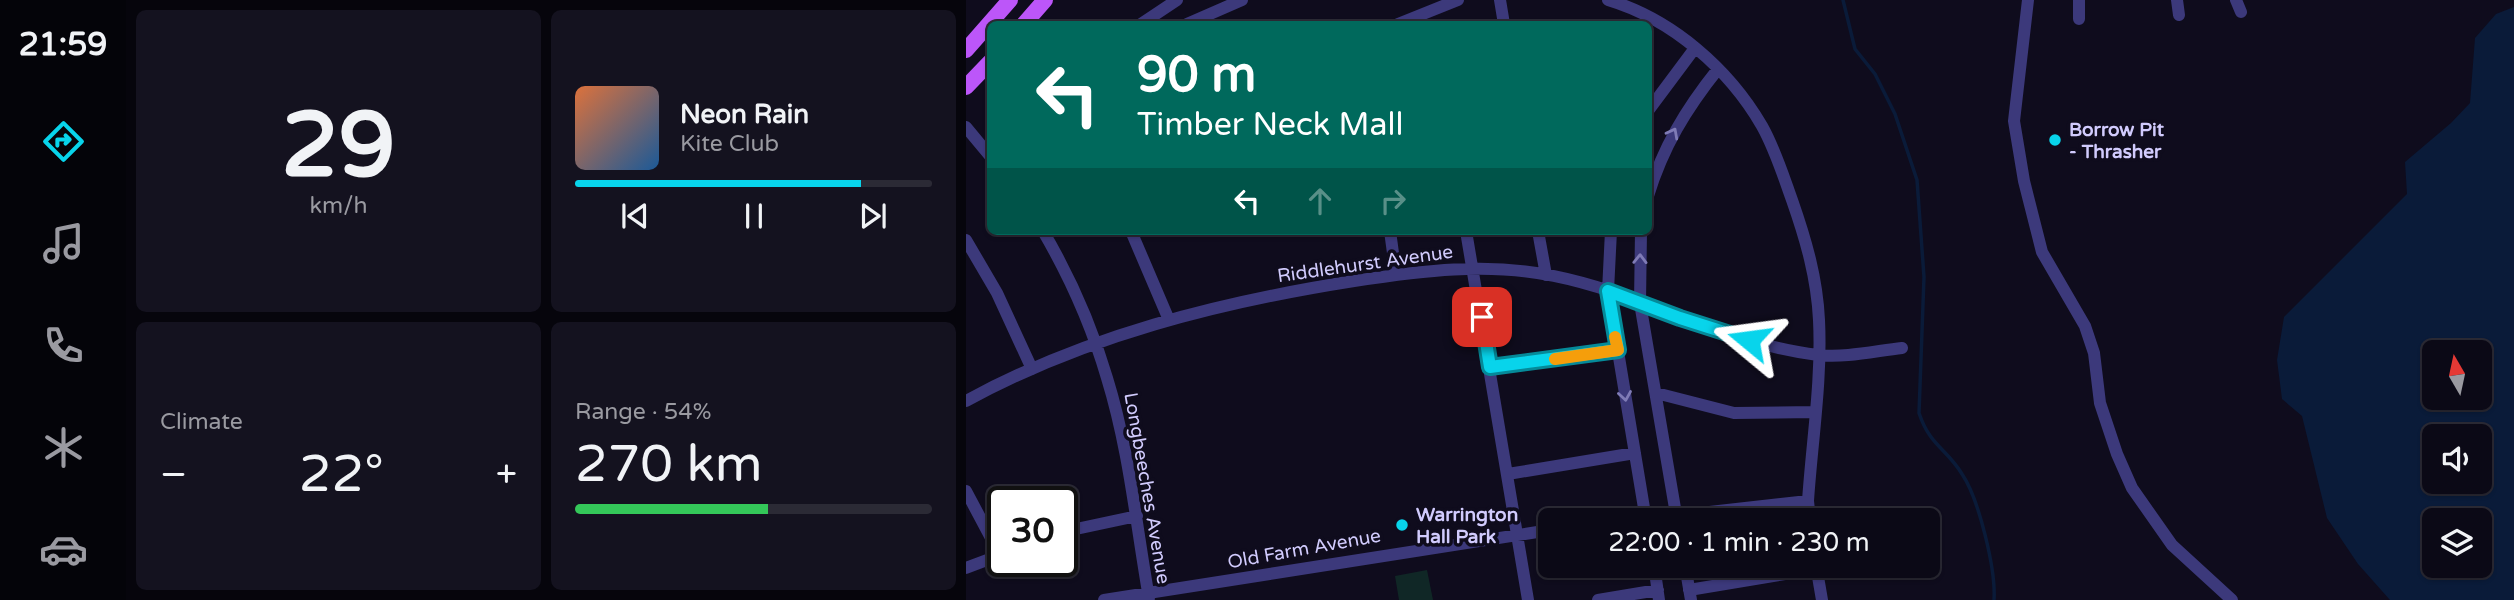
<!DOCTYPE html>
<html lang="en">
<head>
<meta charset="utf-8">
<style>
	body { margin:0; font-family:"Varela Round",sans-serif; background:#14121f; color:#f1f3f6; height:100vh; display:flex; flex-direction:column; font-size:26px; white-space:nowrap }
	* { box-sizing:border-box; margin:0 }
	p { font-size:23px; color:#9a9aa1 }
	.icon { flex:none; width:38px; height:38px; fill:none; stroke:currentColor; stroke-width:2; stroke-linecap:round; stroke-linejoin:round }
	.map { position:relative; flex:1; overflow:hidden }
	.drawer { display:flex; flex-direction:column; gap:10px; padding:10px; background:#06050c; width:840px }
	.drawer>* { flex:none }
	.hud { position:absolute; left:21px; top:21px; width:665px; height:214px; border-radius:10px; box-shadow:0 2px 5px #0004,0 0 0 2px #2b2a35; background:#00695c; color:#fff; overflow:hidden }
	.needle { width:46px; rotate:351deg }
	.fabs { position:absolute; left:1456px; top:340px; display:grid; gap:14px }
	.fabs a { display:grid; place-items:center; width:70px; height:70px; border-radius:10px; background:#0b0916; box-shadow:0 2px 5px #0004,0 0 0 2px #2b2a35; font-size:35px }
	.speed { position:absolute; left:21px; top:486px; display:flex; gap:14px; font-size:35px; font-weight:700; text-align:center }
	.speed>* { display:grid; place-content:center; width:91px; height:91px; border-radius:50%; background:#0b0916; box-shadow:0 2px 5px #0004,0 0 0 2px #2b2a35; line-height:1 }
	.speed .limit { border:4px solid #111; border-radius:10px; background:#fff; color:#111 }
	.pin { position:absolute; display:grid; place-items:center; width:60px; height:60px; color:#fff; margin:-30px; border-radius:14px; box-shadow:0 4px 10px #0006 }
	.me { position:absolute; width:77px; margin:-38px; rotate:286deg; stroke-linejoin:round; filter:drop-shadow(0 0 5px #0008) }
	.turn { display:flex; align-items:center; gap:24px; height:147px; padding:0 35px; font-size:32px }
	.turn .icon { width:91px; height:91px; stroke-width:2.5 }
	.turn b { display:block; font-size:49px; line-height:60px }
	.lanes { display:flex; align-items:center; height:66px; padding:0 35px; background:#0003; justify-content:center; gap:35px; direction:ltr }
	.lanes .off { opacity:.35 }
	.big { font-size:52px; font-weight:600; line-height:1.1 }
	.drawer .widget { flex:1; display:flex; flex-direction:column; justify-content:center; gap:10px; min-width:0; padding:0 24px; border-radius:10px; background:#14121f }
	.drawer .dial { align-items:center; gap:0 }
	.dial b { font-size:91px; line-height:1 }
	.song { display:flex; align-items:center; gap:21px }
	.cover { width:84px; height:84px; border-radius:10px; background:linear-gradient(135deg,hsl(20 70% 55%),hsl(210 70% 35%)) }
	.played { height:7px; border-radius:4px; background:linear-gradient(90deg,#08d4eb 80%,#2b2a35 80%) }
	.keys { display:flex; justify-content:space-around; direction:ltr }
	.heat { display:flex; justify-content:space-between; align-items:center; font-size:38px; direction:ltr }
	.charge { height:10px; border-radius:5px; background:linear-gradient(90deg,#34c759 54%,#2b2a35 0) }
	.drawer .tiles { flex:1; display:grid; gap:10px; grid-template-columns:repeat(2,1fr) }
	.trip { position:absolute; left:572px; top:508px; width:402px; height:70px; border-radius:10px; background:#0b0916; box-shadow:0 2px 5px #0004,0 0 0 2px #2b2a35; font-weight:600; line-height:70px; text-align:center }
	main { display:flex; flex:1; min-height:0 }
	.menu { display:flex; flex-direction:column; width:126px; justify-content:space-around; align-items:center; background:#040409; color:#9a9aa1 }
	.menu .icon { width:49px; height:49px }
	.menu .on { color:#08d4eb }
	.menu b { font-size:32px; color:#f1f3f6 }
	.map>svg:first-child { display:block }
	.green { fill:#102726 }
	.water { fill:#0a1b39; fill-rule:evenodd }
	.lines { fill:none; stroke-linecap:round; stroke-linejoin:round }
	.stream { stroke:#0a1b39; stroke-width:3.5 }
	.minor { stroke:#3c397b; stroke-width:12 }
	.major { stroke:#bc56f9; stroke-width:16 }
	.oneway { stroke:#7f7bb6 }
	.route-casing { stroke:#058a99; stroke-width:18 }
	.route { stroke:#08d4eb; stroke-width:12 }
	.slow { stroke:#f59e0b; stroke-width:12 }
	.poi-dot { fill:#08d4eb; stroke:#0f0c1d; stroke-width:2.5 }
	.labels { text-anchor:middle; stroke-width:7; stroke-linejoin:round; paint-order:stroke }
	.poi-label { font-size:19px; font-weight:bold; fill:#d1cbfd; stroke:#0f0c1d; text-anchor:start }
	.street-label { font-size:19px; fill:#d1cbfd; stroke:#0f0c1d }
</style>
</head>
<body>
<main>
<nav class="menu">
<b>21:59</b>
<svg class="icon on" aria-label="directions" viewBox="0 0 24 24"><path d="M12 3l9 9-9 9-9-9zM9 14v-3h6M13 9l2 2-2 2"/></svg>
<svg class="icon" aria-label="music" viewBox="0 0 24 24"><path d="M9 18V5l10-2v13"/><circle cx="6" cy="18" r="3"/><circle cx="16" cy="16" r="3"/></svg>
<svg class="icon" aria-label="phone" viewBox="0 0 24 24"><path d="M5 4h4l2 5-3 2q2 4 5 5l2-3 5 2v4C11 20 4 13 5 4z"/></svg>
<svg class="icon" aria-label="climate" viewBox="0 0 24 24"><path d="M12 3v18M4 7l16 10M4 17L20 7"/></svg>
<svg class="icon" aria-label="car" viewBox="0 0 24 24"><path d="M5 17H2v-5l4-1 3-4h7l3 4 3 1v5h-3M9 17h6M6 11h13"/><circle cx="7" cy="17" r="2"/><circle cx="17" cy="17" r="2"/></svg>
</nav>
<section class="drawer">
<div class="tiles">
<div class="widget dial"><b>29</b><p>km/h</p></div>
<div class="widget">
<div class="song"><i class="cover"></i><div><b>Neon Rain</b><p>Kite Club</p></div></div>
<div class="played"></div>
<div class="keys"><svg class="icon" aria-label="previous" viewBox="0 0 24 24"><path d="M18 5L8 12l10 7zM5 5v14"/></svg><svg class="icon" aria-label="pause" viewBox="0 0 24 24"><path d="M8 5v14M16 5v14"/></svg><svg class="icon" aria-label="next" viewBox="0 0 24 24"><path d="M6 5l10 7-10 7zM19 5v14"/></svg></div>
</div>
<div class="widget"><p>Climate</p>
<div class="heat"><a>−</a><b class="big">22°</b><a>+</a></div>
</div>
<div class="widget"><p>Range · 54%</p><b class="big">270 km</b><div class="charge"></div></div>
</div>
</section>
<div class="map">
<svg width="1548" height="600" viewBox="0 0 1548 600">
	<rect width="100%" height="100%" fill="#0f0c1d"/>
	<path class="green" d="M 461,570 L 467,600 L 433,600 L 429,576 Z"/>
	<path class="water" d="M 1548,7 L 1548,600 L 1424,600 L 1392,564 L 1361,518 L 1336,416 L 1316,399 L 1311,360 L 1318,317 L 1441,194 L 1439,162 L 1485,123 L 1504,103 L 1509,38 L 1530,14 ZM 1468,352 L 1514,352 L 1514,397 L 1468,397 ZM 1468,436 L 1514,436 L 1514,481 L 1468,481 ZM 1468,520 L 1514,520 L 1514,565 L 1468,565 Z"/>
	<g class="lines">
		<path class="stream" d="M 877,0 L 889,49 L 909,74 L 929,114 L 951,180 L 958,277 L 953,413 C 964,446 980,448 996,474 C 1013,499 1030,570 1028,600"/>
		<path class="minor" d="M 534,0 L 538,24
			M 642,0 C 706,19 763,69 796,126 C 809,149 817,175 826,200 C 840,240 851,278 853,320 C 856,380 846,441 842,501 L 844,520
			M 1062,0 L 1048,121 L 1058,181 L 1076,252 L 1119,326 L 1128,353 L 1134,403 L 1151,454 L 1166,488 L 1206,545 L 1266,600
			M 1113,0 L 1113,19
			M 1211,0 L 1213,15
			M 1270,0 L 1275,12
			M 175,24 L 211,0
			M 221,24 L 276,0
			M 432,24 L 492,0
			M 682,111 L 729,48
			M 0,127 L 24,156
			M 682,196 C 697,147 720,109 752,69
			M 77,231 C 104,277 126,327 141,378 C 163,449 170,524 183,598
			M 165,231 L 203,320
			M 424,231 L 430,275
			M 500,231 L 562,600
			M 572,231 L 580,275
			M 645,231 L 642,291 L 680,520
			M 675,231 L 674,303 L 711,520
			M 0,240 L 31,293 L 66,369
			M 524,367 L 652,350
			M 690,393 L 768,413 L 849,412
			M 0,401 C 119,336 254,302 388,281 C 454,271 522,262 588,276 C 678,294 759,344 852,355 C 879,358 909,351 936,348
			M 542,474 L 669,453
			M 0,491 L 34,555
			M 672,520 L 842,501
			M 96,532 L 171,516
			M 688,565 L 693,600
			M 719,565 L 725,600
			M 850,565 L 856,600
			M 0,568 L 37,554
			M 723,590 L 850,569
			M 138,600 L 584,530
			M 632,600 L 692,590"/>
		<path class="major" d="M 58,24 L 79,0
			M 0,50 L 44,0
			M 0,87 L 24,62"/>
	</g>
	<defs><path id="oneway-chevron" d="M-2-3.5L2.5 0L-2 3.5" fill="none" stroke-width="1.6" stroke-linecap="round" stroke-linejoin="round" transform="scale(1.75)"/></defs>
	<g class="oneway">
		<use href="#oneway-chevron" transform="translate(707 133) rotate(-62)"/>
		<use href="#oneway-chevron" transform="translate(674 259) rotate(-89)"/>
		<use href="#oneway-chevron" transform="translate(659 396) rotate(81)"/>
	</g>
	<g class="lines">
		<defs>
			<path id="route" d="M 516,317 L 524,367 L 652,350 L 642,291 L 714,318 L 783,340"/>
		</defs>
		<use href="#route" class="route-casing"/>
		<use href="#route" class="route"/>
		<path class="slow" d="M 589,359 L 652,350 L 649,337"/>
	</g>
	<g class="poi-dot">
		<circle cx="1089" cy="140" r="7"/>
		<circle cx="436" cy="525" r="7"/>
	</g>
	<g class="labels">
		<g class="poi-label">
			<text x="1103" y="136">Borrow Pit<tspan x="1103" dy="22">- Thrasher</tspan></text>
			<text x="450" y="521">Warrington<tspan x="450" dy="22">Hall Park</tspan></text>
		</g>
		<g class="street-label">
			<text transform="translate(399 263) rotate(-8)" y="7">Riddlehurst Avenue</text>
			<text transform="translate(182 488) rotate(80)" y="7">Longbeeches Avenue</text>
			<text transform="translate(338 548) rotate(-10)" y="7">Old Farm Avenue</text>
		</g>
	</g>
</svg>
<div class="fabs">
<a><svg class="needle" viewBox="-14 -14 28 28"><path d="M0-13l5 13h-10z" fill="#e53935"/><path d="M0 13l5-13h-10z" fill="#9a9aa1"/></svg></a>
<a><svg class="icon" aria-label="sound" viewBox="0 0 24 24"><path d="M4 9h4l5-4v14l-5-4H4zM17 9q2 3 0 6"/></svg></a>
<a><svg class="icon" aria-label="layers" viewBox="0 0 24 24"><path d="M12 4l9 5-9 5-9-5zM3 14l9 5 9-5"/></svg></a>
</div>
<div class="speed"><div class="limit">30</div></div>
<div class="pin" style="left:516px;top:317px;background:#d93025"><svg class="icon" aria-label="arrive" viewBox="0 0 24 24"><path d="M6 21V4h12l-3 4 3 4H6"/></svg></div>
<svg class="me" style="left:783px;top:340px" viewBox="-20 -20 40 40"><path d="M0-17L14 15 0 8-14 15z" fill="#08d4eb" stroke="#fff" stroke-width="4"/></svg>
<div class="trip">22:00 · 1 min · 230 m</div>
<div class="hud">
<div class="turn"><svg class="icon" aria-label="left" viewBox="0 0 24 24"><path d="M17 20v-9H6M10 6l-5 5 5 5"/></svg><div><b>90 m</b>Timber Neck Mall</div></div>
<div class="lanes"><svg class="icon" aria-label="left" viewBox="0 0 24 24"><path d="M17 20v-9H6M10 6l-5 5 5 5"/></svg><svg class="icon off" aria-label="ahead" viewBox="0 0 24 24"><path d="M12 20V5M6 11l6-6 6 6"/></svg><svg class="icon off" aria-label="right" viewBox="0 0 24 24"><path d="M7 20v-9h11M14 6l5 5-5 5"/></svg></div>
</div>
</div>
</main>
</body>
</html>
